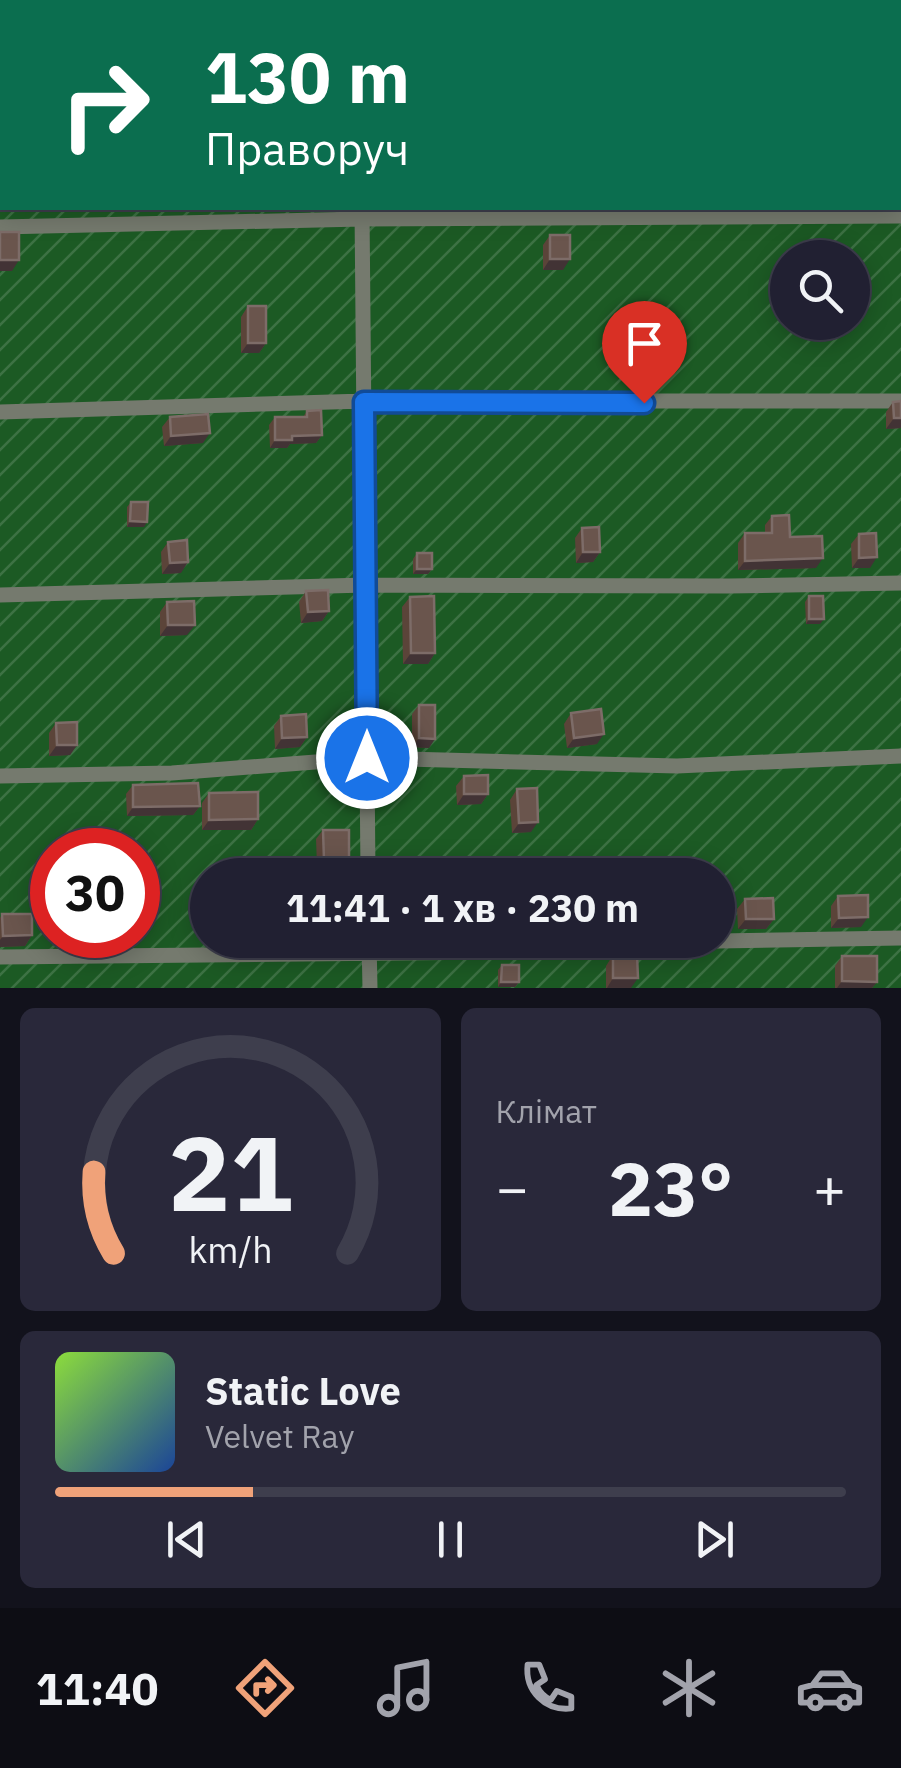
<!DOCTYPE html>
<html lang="uk">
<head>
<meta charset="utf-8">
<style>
	body { margin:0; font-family:"IBM Plex Sans",sans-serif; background:#29283a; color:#f1f3f6; height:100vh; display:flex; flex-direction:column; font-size:38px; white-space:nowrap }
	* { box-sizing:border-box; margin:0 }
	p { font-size:32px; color:#a2a3ac }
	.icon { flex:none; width:55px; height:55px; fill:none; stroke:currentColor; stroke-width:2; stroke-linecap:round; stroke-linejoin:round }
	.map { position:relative; height:988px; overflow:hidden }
	.side { display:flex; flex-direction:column; gap:20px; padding:20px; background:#12121c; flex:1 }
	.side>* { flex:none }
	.top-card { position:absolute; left:0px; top:0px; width:902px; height:210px; box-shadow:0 5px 25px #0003,0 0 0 2px #3e3e4d; background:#0b6e4f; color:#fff; overflow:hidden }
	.buttons { position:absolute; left:770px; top:240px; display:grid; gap:20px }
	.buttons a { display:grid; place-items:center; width:100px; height:100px; border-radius:50%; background:#212032; box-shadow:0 5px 25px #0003,0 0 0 2px #3e3e4d; font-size:50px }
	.speed { position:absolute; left:30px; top:828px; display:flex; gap:20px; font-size:50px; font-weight:700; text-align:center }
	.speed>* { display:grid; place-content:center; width:130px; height:130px; border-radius:50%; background:#212032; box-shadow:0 5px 25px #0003,0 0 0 2px #3e3e4d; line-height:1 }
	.speed .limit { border:15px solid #d22; background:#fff; color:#111 }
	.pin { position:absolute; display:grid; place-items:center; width:85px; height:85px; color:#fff; margin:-102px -42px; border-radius:50% 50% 50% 0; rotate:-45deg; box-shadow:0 0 10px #0007 }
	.pin .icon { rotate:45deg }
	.me { position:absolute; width:110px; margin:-55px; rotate:0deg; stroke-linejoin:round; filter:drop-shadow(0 0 8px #0008) }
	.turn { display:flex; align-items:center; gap:35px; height:210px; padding:0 40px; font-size:45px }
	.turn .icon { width:130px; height:130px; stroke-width:2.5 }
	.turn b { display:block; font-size:70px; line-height:85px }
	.big { font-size:75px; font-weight:700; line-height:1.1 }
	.side .widget { flex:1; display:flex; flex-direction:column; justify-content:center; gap:15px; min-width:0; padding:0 35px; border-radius:15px; background:#29283a }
	.side .dial { align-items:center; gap:0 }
	.dial svg { height:260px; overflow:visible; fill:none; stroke:#3e3e4d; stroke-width:7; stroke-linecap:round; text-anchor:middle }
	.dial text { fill:#f1f3f6; stroke:none }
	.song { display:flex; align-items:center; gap:30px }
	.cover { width:120px; height:120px; border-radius:15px; background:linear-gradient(135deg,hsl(90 70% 55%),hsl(220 70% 35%)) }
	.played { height:10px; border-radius:5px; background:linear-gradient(90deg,#f0a279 25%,#3e3e4d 25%) }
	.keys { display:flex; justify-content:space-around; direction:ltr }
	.heat { display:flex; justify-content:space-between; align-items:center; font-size:55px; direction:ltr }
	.side .tiles { flex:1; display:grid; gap:20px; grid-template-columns:1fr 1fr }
	.widget:last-child { grid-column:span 2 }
	.trip { position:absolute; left:190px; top:858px; width:545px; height:100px; border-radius:50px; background:#212032; box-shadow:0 5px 25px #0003,0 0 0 2px #3e3e4d; font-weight:700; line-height:100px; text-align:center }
	.tabs { display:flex; height:160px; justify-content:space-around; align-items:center; background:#0d0d14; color:#a2a3ac }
	.tabs .icon { width:70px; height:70px }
	.tabs .on { color:#f0a279 }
	.tabs b { font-size:45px; color:#f1f3f6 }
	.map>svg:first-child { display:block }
	.garden { fill:url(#garden-furrows); fill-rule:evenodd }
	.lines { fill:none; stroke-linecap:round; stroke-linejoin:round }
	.minor { stroke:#757a6e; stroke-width:15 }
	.wall { fill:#5b4439 }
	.shaded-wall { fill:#423335 }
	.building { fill:#6a554d; stroke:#7d6c68; stroke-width:2.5 }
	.route-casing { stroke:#114b97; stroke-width:25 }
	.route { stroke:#1a73e8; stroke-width:18 }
</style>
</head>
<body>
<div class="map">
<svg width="901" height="988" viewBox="0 0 901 988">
	<defs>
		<pattern id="garden-furrows" width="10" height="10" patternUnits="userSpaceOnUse" patternTransform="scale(2.5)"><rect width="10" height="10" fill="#1c5a24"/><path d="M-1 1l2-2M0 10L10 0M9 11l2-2" fill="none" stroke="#3d7244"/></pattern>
	</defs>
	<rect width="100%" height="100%" fill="#2c2b43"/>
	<path class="garden" d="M 0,0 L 901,0 L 901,988 L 0,988 ZM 2,2 L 900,2 L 900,208 L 2,208 ZM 788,258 L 852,258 L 852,322 L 788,322 ZM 52,850 L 138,850 L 138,935 L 52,935 ZM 208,875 L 718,875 L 718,940 L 208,940 Z"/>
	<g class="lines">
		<path class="minor" d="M 360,0 L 360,2
			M 900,32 L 901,32
			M 0,44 L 2,44
			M 362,208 L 368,875
			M 0,227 L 362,219 L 901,216
			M 0,412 L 365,401 L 901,401
			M 0,595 L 366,585 L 729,586 L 901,583
			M 0,776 L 172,773 L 367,758 L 677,766 L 901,756
			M 369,940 L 370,988
			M 0,957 L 495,952 L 718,941 L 901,938"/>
	</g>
	<path class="wall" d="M 550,235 L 563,270 L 543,270 L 543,245 Z
		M 248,306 L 266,343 L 259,353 L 241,353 L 241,317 Z
		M 893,402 L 901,428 L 886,429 L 886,412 Z
		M 307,411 L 322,435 L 316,443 L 290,444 L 287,448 L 270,448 L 269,425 L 275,417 L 303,417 Z
		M 170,417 L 203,443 L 164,446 L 162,427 Z
		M 131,502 L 144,527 L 127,527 L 127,507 Z
		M 772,516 L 790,537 L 816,568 L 738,570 L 738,543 L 745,533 L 765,533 L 765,525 Z
		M 582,528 L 600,552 L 593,562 L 576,563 L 575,538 Z
		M 859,534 L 870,568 L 852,568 L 851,544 Z
		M 168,542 L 181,573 L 162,574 L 161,552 Z
		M 417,553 L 432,569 L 428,574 L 413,574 L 413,559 Z
		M 306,591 L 329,611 L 322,621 L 301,623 L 299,602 Z
		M 809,596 L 820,624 L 806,624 L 805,602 Z
		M 410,597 L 435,653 L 428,664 L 403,664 L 402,607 Z
		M 167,602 L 187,635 L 160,636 L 160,612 Z
		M 419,705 L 429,748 L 412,747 L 412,714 Z
		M 571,713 L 597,744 L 567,748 L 564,724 Z
		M 281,716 L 307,737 L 300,747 L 275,749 L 274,726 Z
		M 56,723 L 77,745 L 70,755 L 49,756 L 49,733 Z
		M 464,776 L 488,794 L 481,804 L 457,805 L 456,786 Z
		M 133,785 L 200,806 L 193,815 L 127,816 L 126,794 Z
		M 517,789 L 531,832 L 512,833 L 510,800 Z
		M 209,793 L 258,819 L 251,830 L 202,830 L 202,803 Z
		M 323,830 L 349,860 L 355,875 L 288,875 L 292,869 L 315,869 L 317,866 L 316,839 Z
		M 838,896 L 861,927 L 831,928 L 831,906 Z
		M 745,899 L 774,919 L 766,929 L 738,929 L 737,909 Z
		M 2,914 L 32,935 L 25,946 L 0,947 L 0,918 Z
		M 613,955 L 631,988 L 606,988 L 606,966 Z
		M 842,956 L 877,982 L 872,988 L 835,988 L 835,966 Z
		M 502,965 L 519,982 L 515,987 L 498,987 L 498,970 Z"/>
	<path class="shaded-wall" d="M 550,259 L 570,259 L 563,270 L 543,270 Z
		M 0,260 L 19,260 L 12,271 L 0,271 Z
		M 248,343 L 266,343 L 259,353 L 241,353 Z
		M 894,418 L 901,418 L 901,428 L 886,429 Z
		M 210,433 L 203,443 L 164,446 L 171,436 Z
		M 322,435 L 316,443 L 290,444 L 287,448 L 270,448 L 275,440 L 292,436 Z
		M 130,521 L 147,522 L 144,527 L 127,527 Z
		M 583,552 L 600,552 L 593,562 L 576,563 Z
		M 877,557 L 870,568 L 852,568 L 859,558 Z
		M 823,558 L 816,568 L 738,570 L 745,561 Z
		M 188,562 L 181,573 L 162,574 L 170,563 Z
		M 417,569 L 432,569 L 428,574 L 413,574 Z
		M 329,611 L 322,621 L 301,623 L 308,612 Z
		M 809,619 L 824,619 L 820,624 L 806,624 Z
		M 168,625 L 195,625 L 187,635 L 160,636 Z
		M 411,653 L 435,653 L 428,664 L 403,664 Z
		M 604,734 L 597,744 L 567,748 L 574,738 Z
		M 307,737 L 300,747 L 275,749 L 282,738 Z
		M 419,738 L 435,739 L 429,748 L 412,747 Z
		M 57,745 L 77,745 L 70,755 L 49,756 Z
		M 464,794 L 488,794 L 481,804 L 457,805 Z
		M 200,806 L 193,815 L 127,816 L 133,807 Z
		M 258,819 L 251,830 L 202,830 L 209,820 Z
		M 538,822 L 531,832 L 512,833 L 519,823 Z
		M 868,917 L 861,927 L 831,928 L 839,918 Z
		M 746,919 L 774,919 L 766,929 L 738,929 Z
		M 32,935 L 25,946 L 0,947 L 0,940 L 3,936 Z
		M 74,940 L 88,940 L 84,945 L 70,945 Z
		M 613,978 L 638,978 L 631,988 L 607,988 Z
		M 842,981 L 877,982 L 872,988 L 837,988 Z
		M 501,982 L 519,982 L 515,987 L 498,987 Z"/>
	<path class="building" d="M 189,0 L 240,0 L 240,2 L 189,2 Z
		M 0,169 L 2,169 L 2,197 L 0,197 Z
		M 0,232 L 19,232 L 19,260 L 0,260 Z
		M 550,235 L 570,235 L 570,259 L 550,259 Z
		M 248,306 L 266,306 L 266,343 L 248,343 Z
		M 901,401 L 901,418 L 894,418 L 893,402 Z
		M 321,410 L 322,435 L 292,436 L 292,440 L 275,440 L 275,417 L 307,417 L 307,411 Z
		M 208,414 L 210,433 L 171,436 L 170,417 Z
		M 131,502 L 148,502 L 147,522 L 130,521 Z
		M 789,515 L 790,537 L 822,536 L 823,558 L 745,561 L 745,533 L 772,533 L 772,516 Z
		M 599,527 L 600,552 L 583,552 L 582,528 Z
		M 876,533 L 877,557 L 859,558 L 859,534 Z
		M 187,540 L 188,562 L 170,563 L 168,542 Z
		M 417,553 L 432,553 L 432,569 L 417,569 Z
		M 328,590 L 329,611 L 308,612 L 306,591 Z
		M 434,596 L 435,653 L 411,653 L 410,597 Z
		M 809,596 L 823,596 L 824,619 L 809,619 Z
		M 194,601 L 195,625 L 168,625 L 167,602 Z
		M 419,705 L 435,705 L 435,739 L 419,738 Z
		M 601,709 L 604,734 L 574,738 L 571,713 Z
		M 306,714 L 307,737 L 282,738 L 281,716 Z
		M 77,722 L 77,745 L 57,745 L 56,723 Z
		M 488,775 L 488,794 L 464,794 L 464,776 Z
		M 198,783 L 200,806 L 133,807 L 133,785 Z
		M 537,788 L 538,822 L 519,823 L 517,789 Z
		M 258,792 L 258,819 L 209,820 L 209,793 Z
		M 323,830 L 349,830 L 349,860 L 355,860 L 355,875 L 292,875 L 292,869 L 321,869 L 321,860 L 324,860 Z
		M 868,895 L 868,917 L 839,918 L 838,896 Z
		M 773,898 L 774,919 L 746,919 L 745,899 Z
		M 2,914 L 32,914 L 32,935 L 3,936 Z
		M 73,935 L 88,935 L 88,940 L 74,940 Z
		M 613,955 L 637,955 L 638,978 L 613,978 Z
		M 842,956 L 877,956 L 877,982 L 842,981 Z
		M 502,965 L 519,965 L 519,982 L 501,982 Z"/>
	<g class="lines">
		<defs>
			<path id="route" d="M 367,758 L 364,402 L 644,403"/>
		</defs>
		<use href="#route" class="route-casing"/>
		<use href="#route" class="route"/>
	</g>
</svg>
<div class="buttons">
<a><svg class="icon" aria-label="search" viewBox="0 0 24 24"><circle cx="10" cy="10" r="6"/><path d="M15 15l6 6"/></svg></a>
</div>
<div class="speed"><div class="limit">30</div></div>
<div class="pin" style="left:644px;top:403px;background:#d93025"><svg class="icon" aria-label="arrive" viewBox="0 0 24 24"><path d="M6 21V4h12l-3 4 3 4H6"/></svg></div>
<svg class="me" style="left:367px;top:758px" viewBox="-20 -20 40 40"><circle r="17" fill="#1a73e8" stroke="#fff" stroke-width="3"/><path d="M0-11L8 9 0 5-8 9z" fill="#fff"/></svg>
<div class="trip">11:41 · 1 хв · 230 m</div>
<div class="top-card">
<div class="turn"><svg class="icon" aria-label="right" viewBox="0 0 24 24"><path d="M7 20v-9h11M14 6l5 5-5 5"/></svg><div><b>130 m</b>Праворуч</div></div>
</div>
</div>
<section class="side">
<div class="tiles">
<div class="widget dial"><svg viewBox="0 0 100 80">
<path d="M14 69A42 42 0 1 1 86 69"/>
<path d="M14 69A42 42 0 0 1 8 44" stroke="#f0a279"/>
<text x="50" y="56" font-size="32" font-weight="700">21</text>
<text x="50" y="72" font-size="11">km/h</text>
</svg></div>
<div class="widget"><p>Клімат</p>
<div class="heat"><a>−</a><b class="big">23°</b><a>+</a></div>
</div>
<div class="widget">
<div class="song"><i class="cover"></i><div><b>Static Love</b><p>Velvet Ray</p></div></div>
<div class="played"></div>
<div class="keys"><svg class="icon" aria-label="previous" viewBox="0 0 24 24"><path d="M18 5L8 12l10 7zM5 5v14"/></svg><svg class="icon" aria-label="pause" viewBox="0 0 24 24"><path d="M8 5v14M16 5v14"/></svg><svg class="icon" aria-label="next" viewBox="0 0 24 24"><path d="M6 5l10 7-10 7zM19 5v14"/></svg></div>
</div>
</div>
</section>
<nav class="tabs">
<b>11:40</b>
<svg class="icon on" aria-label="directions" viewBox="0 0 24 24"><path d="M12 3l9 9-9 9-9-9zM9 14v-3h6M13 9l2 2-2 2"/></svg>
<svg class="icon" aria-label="music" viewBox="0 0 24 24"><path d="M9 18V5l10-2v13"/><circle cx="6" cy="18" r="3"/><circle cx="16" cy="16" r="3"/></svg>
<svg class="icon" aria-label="phone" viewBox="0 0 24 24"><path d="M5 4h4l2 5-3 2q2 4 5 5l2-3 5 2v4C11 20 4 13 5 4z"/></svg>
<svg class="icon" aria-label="climate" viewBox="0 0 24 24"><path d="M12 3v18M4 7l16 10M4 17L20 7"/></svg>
<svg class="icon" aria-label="car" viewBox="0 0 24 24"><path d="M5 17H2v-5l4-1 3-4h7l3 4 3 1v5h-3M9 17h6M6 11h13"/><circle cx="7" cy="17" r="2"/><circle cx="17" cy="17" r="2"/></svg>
</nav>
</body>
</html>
